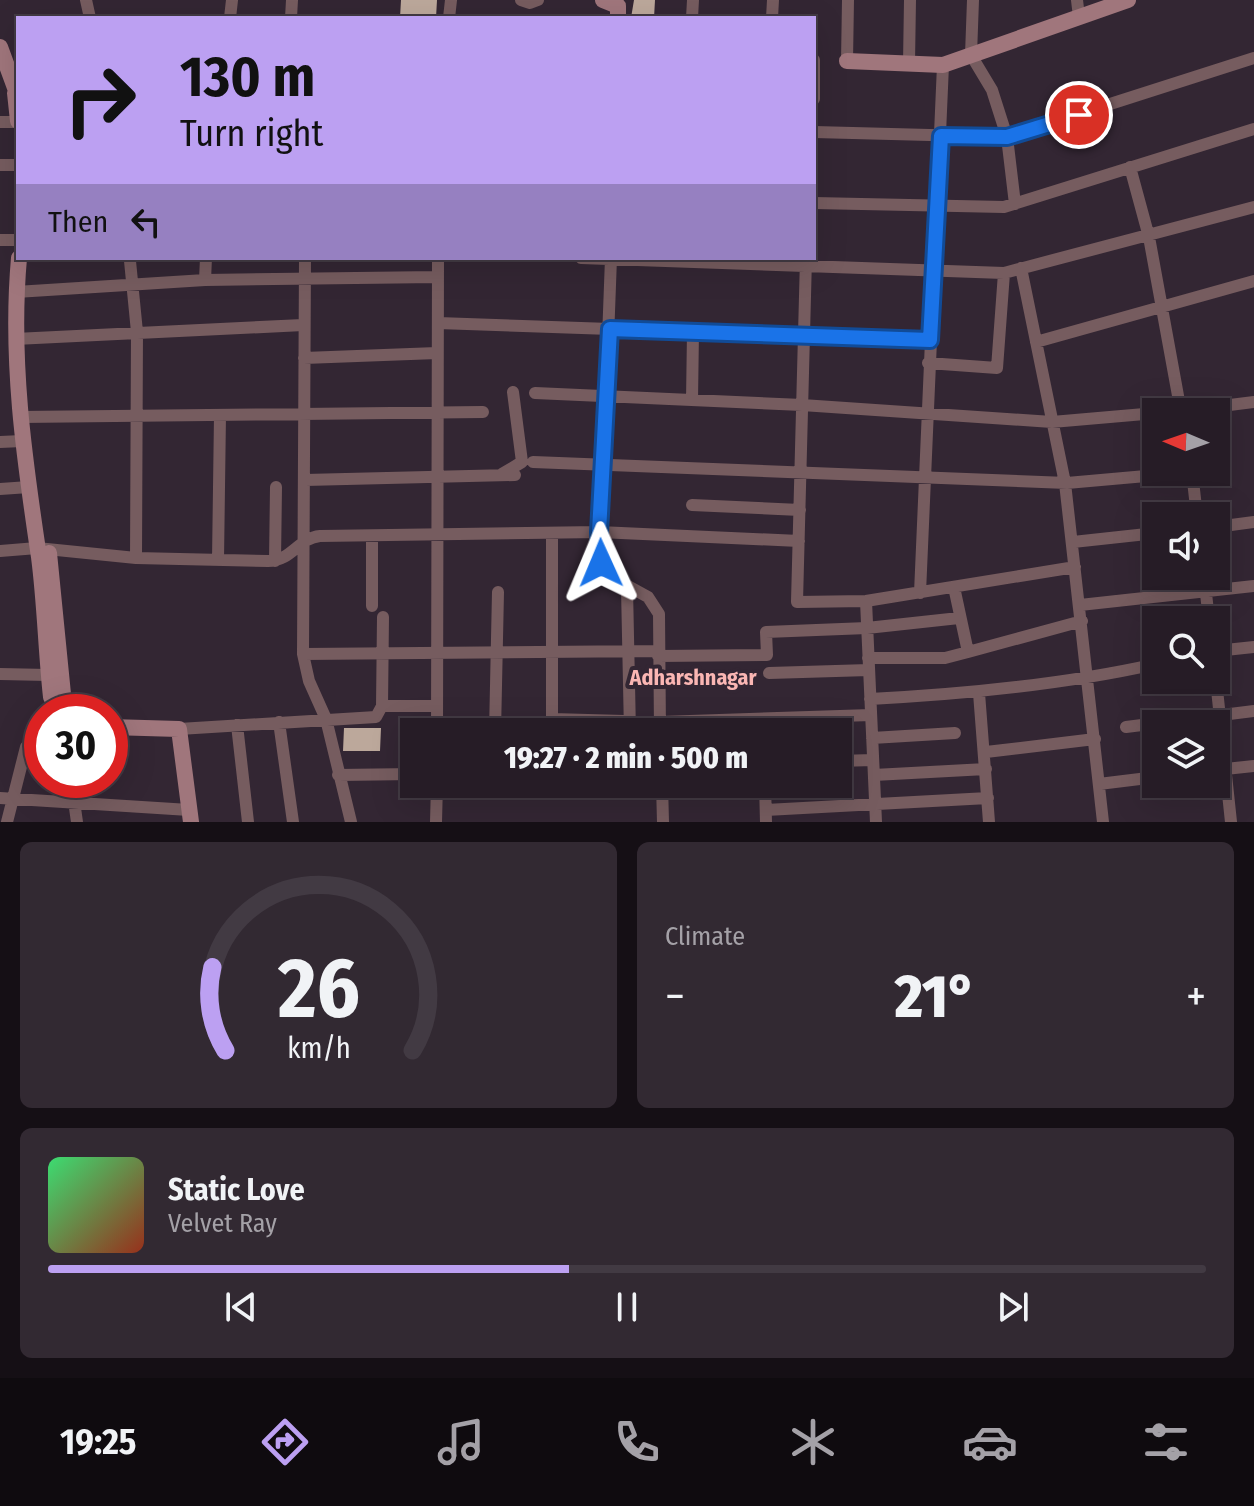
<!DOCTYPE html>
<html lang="en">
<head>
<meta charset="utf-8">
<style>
	body { margin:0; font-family:"Fira Sans Condensed",sans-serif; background:#322932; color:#f1f3f6; height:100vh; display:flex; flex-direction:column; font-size:30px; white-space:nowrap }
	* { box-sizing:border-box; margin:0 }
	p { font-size:26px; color:#a4a1a7 }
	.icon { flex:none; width:44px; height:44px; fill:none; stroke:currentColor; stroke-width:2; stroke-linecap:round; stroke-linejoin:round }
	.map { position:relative; height:822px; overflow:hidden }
	.side { display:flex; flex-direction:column; gap:20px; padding:20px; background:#150f15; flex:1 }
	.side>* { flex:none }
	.banner { position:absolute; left:16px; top:16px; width:800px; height:244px; border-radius:0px; box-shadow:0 8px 32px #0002,0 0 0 2px #423a43; background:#bca0f2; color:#111; overflow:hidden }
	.needle { width:52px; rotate:272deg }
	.fabs { position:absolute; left:1142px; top:398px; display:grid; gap:16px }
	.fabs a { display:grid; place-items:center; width:88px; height:88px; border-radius:0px; background:#261c26; box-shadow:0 8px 32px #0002,0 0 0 2px #423a43; font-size:40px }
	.speed { position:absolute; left:24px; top:694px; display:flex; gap:16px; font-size:40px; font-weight:700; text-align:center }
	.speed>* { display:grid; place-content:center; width:104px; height:104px; border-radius:50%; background:#261c26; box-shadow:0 8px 32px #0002,0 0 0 2px #423a43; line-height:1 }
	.speed .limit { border:12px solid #d22; background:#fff; color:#111 }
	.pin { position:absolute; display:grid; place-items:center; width:68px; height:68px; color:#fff; margin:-34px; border:4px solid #fff; border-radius:50%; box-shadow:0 2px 8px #0007 }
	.me { position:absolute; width:88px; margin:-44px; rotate:359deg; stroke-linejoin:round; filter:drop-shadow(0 0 6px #0008) }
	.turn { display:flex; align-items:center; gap:28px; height:168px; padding:0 32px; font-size:36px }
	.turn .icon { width:104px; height:104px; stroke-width:2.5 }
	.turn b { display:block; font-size:56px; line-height:68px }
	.then { display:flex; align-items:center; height:76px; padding:0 32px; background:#0003; gap:16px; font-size:30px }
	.big { font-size:60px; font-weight:800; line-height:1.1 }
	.side .card { flex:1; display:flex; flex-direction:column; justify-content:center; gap:12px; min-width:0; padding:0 28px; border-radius:12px; background:#322932 }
	.side .dial { align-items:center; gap:0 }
	.dial svg { height:208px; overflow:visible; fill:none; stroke:#423a43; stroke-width:7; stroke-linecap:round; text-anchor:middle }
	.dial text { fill:#f1f3f6; stroke:none }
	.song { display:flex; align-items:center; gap:24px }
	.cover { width:96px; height:96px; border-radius:12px; background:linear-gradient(135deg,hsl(140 70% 55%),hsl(10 70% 35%)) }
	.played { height:8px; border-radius:4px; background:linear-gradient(90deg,#bca0f2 45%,#423a43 45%) }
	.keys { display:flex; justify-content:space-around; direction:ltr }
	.heat { display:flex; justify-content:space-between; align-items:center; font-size:44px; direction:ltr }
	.side .tiles { flex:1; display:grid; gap:20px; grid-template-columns:1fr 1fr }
	.card:last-child { grid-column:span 2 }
	.trip { position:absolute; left:400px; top:718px; width:452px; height:80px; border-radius:0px; background:#261c26; box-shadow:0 8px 32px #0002,0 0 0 2px #423a43; font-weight:800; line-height:80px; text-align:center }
	.menu { display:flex; height:128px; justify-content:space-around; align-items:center; background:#0f0b0f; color:#a4a1a7 }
	.menu .icon { width:56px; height:56px }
	.menu .selected { color:#bca0f2 }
	.menu b { font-size:36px; color:#f1f3f6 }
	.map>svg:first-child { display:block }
	.building { fill:#bca89b }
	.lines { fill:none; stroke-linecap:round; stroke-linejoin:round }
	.street { stroke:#765c5f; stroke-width:12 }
	.secondary { stroke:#a0767c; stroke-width:16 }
	.route-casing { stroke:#114b97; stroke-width:20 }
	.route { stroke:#1a73e8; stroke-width:14 }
	.labels { text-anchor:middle; stroke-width:8; stroke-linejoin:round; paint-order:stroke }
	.neighbourhood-label { font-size:22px; font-weight:bold; fill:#fab6b3; stroke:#332633 }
</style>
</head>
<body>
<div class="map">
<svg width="1254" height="822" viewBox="0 0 1254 822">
	<rect width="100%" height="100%" fill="#332633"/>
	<path class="building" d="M 401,0 L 437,0 L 436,18 L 400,18 Z
		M 634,0 L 655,0 L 654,18 L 631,18 Z
		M 344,728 L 381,728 L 380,751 L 343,751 Z"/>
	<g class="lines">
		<path class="street" d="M 86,0 L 90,18
			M 521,0 L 530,3 L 538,0
			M 973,0 L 971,55 L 992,90 L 1007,137 L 1015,204
			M 1077,0 L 1079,17
			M 230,18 L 232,0
			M 291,18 L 292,0
			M 449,18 L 451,0
			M 692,18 L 693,0
			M 772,18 L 773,0
			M 847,61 L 848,0
			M 909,63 L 910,0
			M 814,99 L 814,60
			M 0,122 L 18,122
			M 814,132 L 1007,137 L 1254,58
			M 0,165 L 18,165
			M 1130,167 L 1149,237 L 1181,412
			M 814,203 L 1004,207 L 1254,129
			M 0,240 L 18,240
			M 305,258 L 303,654 L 309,681 L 326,719 L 351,822
			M 581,258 L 1004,273 L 1254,207
			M 611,258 L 600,554 L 606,574 L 648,597 L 659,614 L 660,732
			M 806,258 L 797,602 L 866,601 L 1075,567
			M 130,261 L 137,332 L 136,558
			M 1021,268 L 1065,483 L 1103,822
			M 205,280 L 206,258
			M 16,292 L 205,280 L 437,277
			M 438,323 L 930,340
			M 15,339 L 303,325
			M 1036,342 L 1254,281
			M 304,358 L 437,353
			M 928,363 L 997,368 L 1004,273
			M 535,393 L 802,405 L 1052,422 L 1156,413
			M 692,400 L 693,332
			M 1174,412 L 1254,402
			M 20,417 L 483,412
			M 0,442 L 22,441
			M 533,462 L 1067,483 L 1191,472
			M 1192,472 L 1197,516
			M 502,474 L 522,462 L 513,392
			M 305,480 L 515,475
			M 0,489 L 29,487
			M 692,505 L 800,510
			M 1216,527 L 1254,522
			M 1073,542 L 1156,533
			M 0,551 L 37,548 L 136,558 L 268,561 C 292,561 298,538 320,536 L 599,532 L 799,541
			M 218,560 L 220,415
			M 275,561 L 276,487
			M 1204,576 L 1209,620
			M 954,587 L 968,652 L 1082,621
			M 627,588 L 630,732
			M 920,593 L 943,65
			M 866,601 L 876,822
			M 1080,605 L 1254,586
			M 372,606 L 372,537
			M 1216,651 L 1254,647
			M 303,654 L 658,651
			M 658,656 L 767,655 L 766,632 L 867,628 L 959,618
			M 868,658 L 945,658 L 968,652
			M 769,673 L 869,670
			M 0,674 L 48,675
			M 1216,680 L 1231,822
			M 979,693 L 989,822
			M 870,699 C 967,694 1062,685 1156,664
			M 382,706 L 437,706
			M 552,719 L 660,722 L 871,715
			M 279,722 L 293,822
			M 237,725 L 248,822
			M 1126,727 L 1254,711
			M 179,729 L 376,717 L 382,706 L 383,617
			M 437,732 L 438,258
			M 495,732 L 498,592
			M 552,732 L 552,535
			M 872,738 L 955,733
			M 986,752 L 1095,739
			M 838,761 L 873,760
			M 1216,770 L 1254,766
			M 338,775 L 414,774
			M 874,775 L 986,769
			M 71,780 L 77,822
			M 584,784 L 598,789 L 765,787
			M 662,784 L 663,822
			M 765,784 L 766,822
			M 1099,784 L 1156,777
			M 0,798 L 189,810
			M 766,810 L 988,798
			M 7,822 L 26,747 L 42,729
			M 436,822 L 437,784"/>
		<path class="secondary" d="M 603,0 L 618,6 L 618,18
			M 0,47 L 18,96
			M 847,61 L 943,65 L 1128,0
			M 15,93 L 18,121
			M 19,258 C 10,359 24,457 39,557 C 45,603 46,651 51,697 L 59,712
			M 49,553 L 63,694 L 56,705
			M 110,727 L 179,729 L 191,822"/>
	</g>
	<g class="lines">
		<defs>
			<path id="route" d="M 601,563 L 599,532 L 610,329 L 930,340 L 941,136 L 1007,137 L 1079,115"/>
		</defs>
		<use href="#route" class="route-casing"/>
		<use href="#route" class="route"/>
	</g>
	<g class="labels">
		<g class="neighbourhood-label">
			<text x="693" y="685">Adharshnagar</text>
		</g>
	</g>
</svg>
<div class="fabs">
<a><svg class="needle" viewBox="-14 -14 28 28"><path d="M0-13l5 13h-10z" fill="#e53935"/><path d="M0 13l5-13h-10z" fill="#a4a1a7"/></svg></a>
<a><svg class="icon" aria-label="sound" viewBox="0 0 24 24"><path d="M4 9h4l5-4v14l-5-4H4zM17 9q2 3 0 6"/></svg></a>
<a><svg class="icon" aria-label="search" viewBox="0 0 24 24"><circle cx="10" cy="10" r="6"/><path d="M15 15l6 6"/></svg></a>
<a><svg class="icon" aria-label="layers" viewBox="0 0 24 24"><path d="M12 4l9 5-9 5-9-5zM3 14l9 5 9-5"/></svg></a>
</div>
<div class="speed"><div class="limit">30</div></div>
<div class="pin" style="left:1079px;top:115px;background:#d93025"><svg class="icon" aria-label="arrive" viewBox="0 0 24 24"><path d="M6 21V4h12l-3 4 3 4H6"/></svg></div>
<svg class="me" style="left:601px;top:563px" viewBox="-20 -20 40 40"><path d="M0-17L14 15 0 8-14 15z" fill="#1a73e8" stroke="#fff" stroke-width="4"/></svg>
<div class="trip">19:27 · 2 min · 500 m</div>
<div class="banner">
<div class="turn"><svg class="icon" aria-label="right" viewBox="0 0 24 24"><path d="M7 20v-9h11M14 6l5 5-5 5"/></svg><div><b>130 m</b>Turn right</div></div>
<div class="then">Then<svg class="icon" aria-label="left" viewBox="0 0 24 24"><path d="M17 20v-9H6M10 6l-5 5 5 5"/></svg></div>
</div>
</div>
<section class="side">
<div class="tiles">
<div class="card dial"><svg viewBox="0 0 100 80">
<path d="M14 69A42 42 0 1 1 86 69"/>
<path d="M14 69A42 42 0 0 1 9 37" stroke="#bca0f2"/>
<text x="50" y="56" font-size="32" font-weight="700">26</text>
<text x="50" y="72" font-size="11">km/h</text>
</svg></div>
<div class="card"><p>Climate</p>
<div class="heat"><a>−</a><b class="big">21°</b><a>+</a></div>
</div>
<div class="card">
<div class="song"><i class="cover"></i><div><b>Static Love</b><p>Velvet Ray</p></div></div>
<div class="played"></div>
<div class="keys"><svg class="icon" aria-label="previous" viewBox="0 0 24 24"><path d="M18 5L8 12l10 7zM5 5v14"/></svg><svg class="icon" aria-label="pause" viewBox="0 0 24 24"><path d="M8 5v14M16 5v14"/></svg><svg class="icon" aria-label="next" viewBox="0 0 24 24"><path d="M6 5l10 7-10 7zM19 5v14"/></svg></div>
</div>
</div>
</section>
<nav class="menu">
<b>19:25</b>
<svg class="icon selected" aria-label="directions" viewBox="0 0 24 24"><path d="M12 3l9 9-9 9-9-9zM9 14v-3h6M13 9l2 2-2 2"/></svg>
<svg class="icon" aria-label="music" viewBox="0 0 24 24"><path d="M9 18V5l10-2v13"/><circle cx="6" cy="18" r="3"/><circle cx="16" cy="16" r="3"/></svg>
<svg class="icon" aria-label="phone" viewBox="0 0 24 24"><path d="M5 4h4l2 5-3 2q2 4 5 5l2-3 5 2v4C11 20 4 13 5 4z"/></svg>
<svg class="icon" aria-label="climate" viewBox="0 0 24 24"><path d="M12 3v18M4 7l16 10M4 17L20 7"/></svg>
<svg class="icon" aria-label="car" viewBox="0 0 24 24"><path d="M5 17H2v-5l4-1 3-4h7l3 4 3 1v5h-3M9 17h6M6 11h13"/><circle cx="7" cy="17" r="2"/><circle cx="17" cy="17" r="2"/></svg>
<svg class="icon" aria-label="filters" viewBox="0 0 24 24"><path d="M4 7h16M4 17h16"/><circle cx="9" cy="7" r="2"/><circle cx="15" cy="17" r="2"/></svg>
</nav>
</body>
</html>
